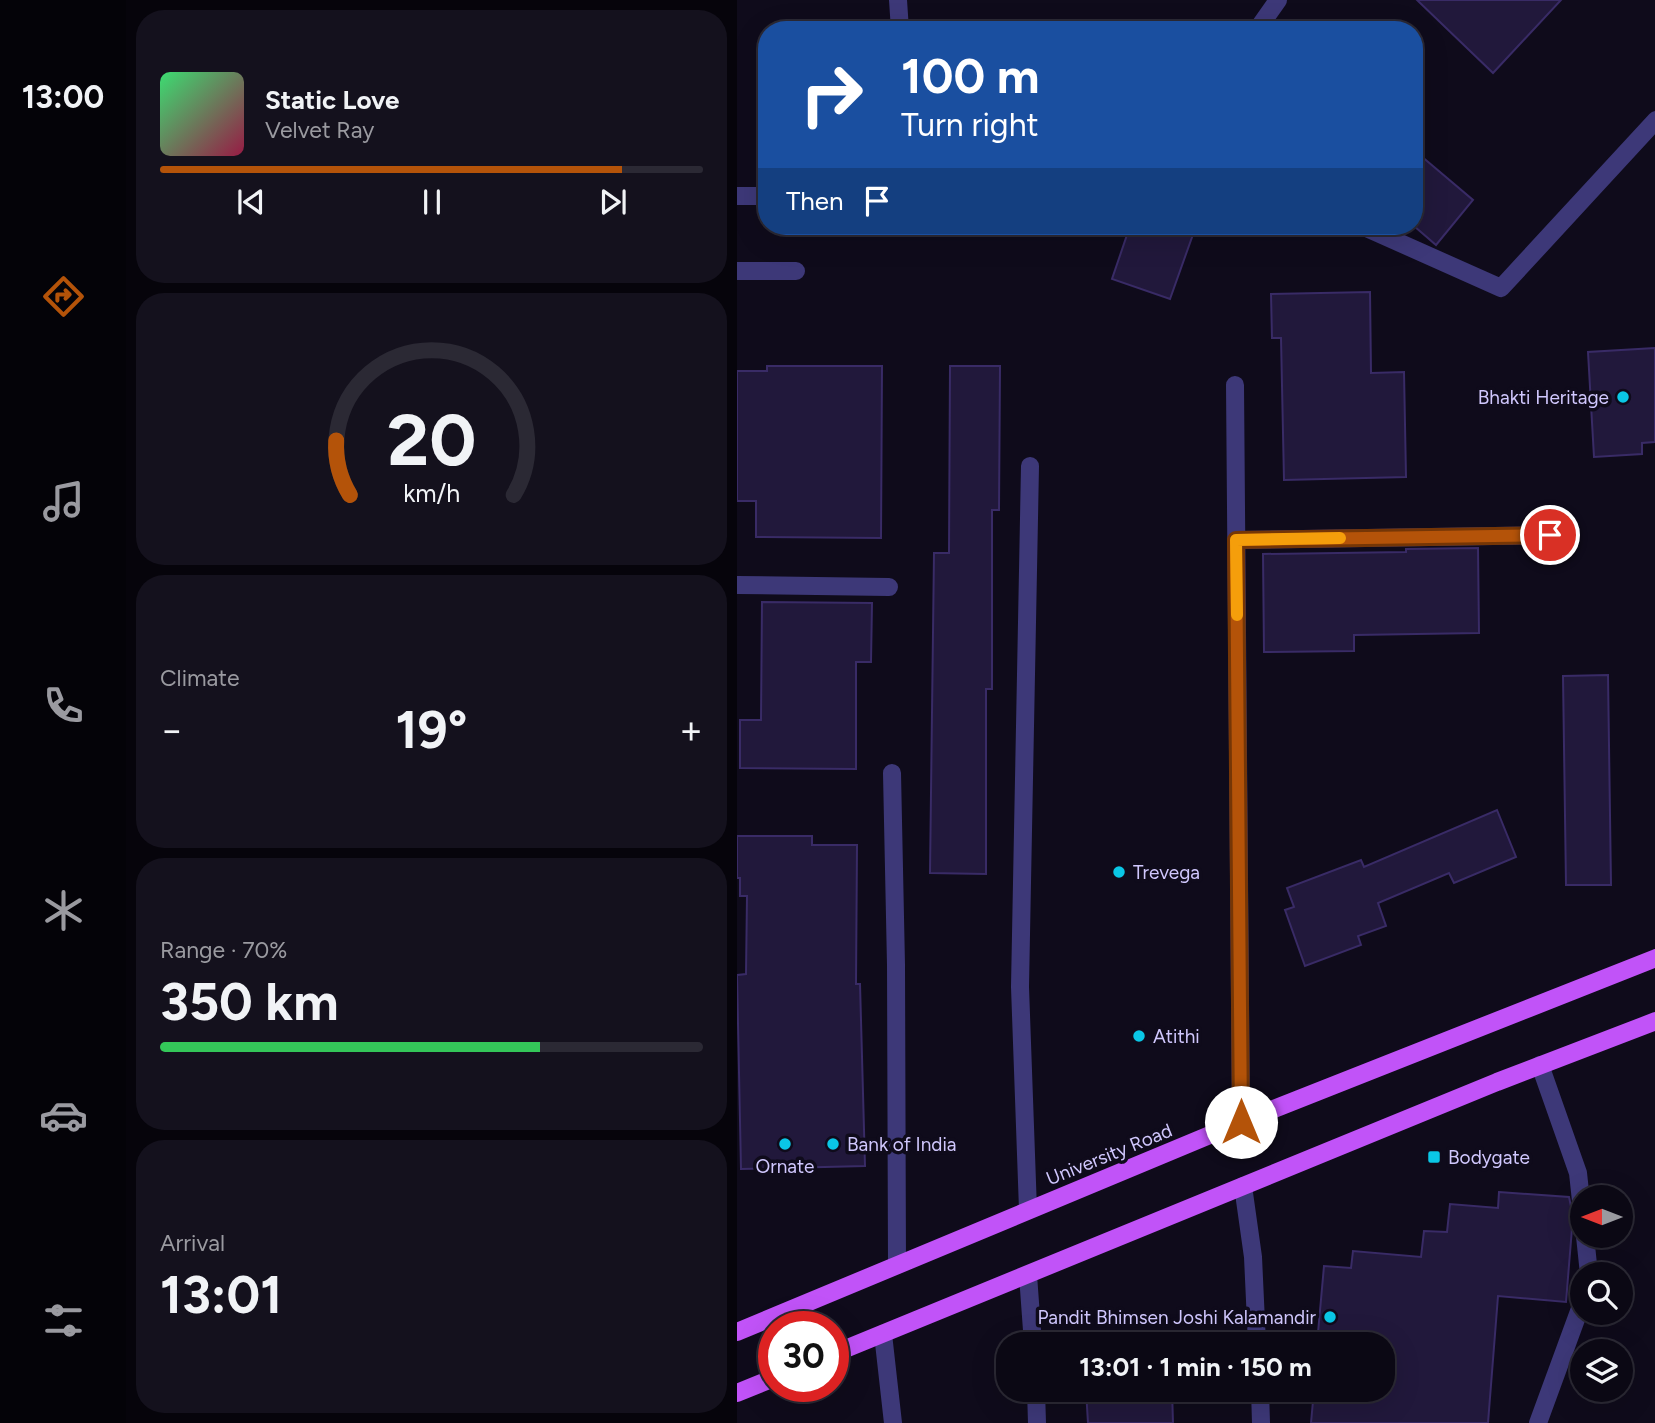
<!DOCTYPE html>
<html lang="en">
<head>
<meta charset="utf-8">
<style>
	body { margin:0; font-family:Figtree,sans-serif; background:#14111d; color:#f1f3f6; height:100vh; display:flex; flex-direction:column; font-size:26px; white-space:nowrap }
	* { box-sizing:border-box; margin:0 }
	p { font-size:23px; color:#9a9aa0 }
	.icon { flex:none; width:38px; height:38px; fill:none; stroke:currentColor; stroke-width:2; stroke-linecap:round; stroke-linejoin:round }
	.map { position:relative; flex:1; overflow:hidden }
	.panel { display:flex; flex-direction:column; gap:10px; padding:10px; background:#06040b; width:611px }
	.panel>* { flex:none }
	.hud { position:absolute; left:21px; top:21px; width:665px; height:214px; border-radius:28px; box-shadow:0 7px 28px #0002,0 0 0 2px #2b2934; background:#1a4fa0; color:#fff; overflow:hidden }
	.needle { width:46px; rotate:270deg }
	.tools { position:absolute; left:833px; top:1185px; display:grid; gap:14px }
	.tools a { display:grid; place-items:center; width:63px; height:63px; border-radius:50%; background:#0b0814; box-shadow:0 7px 28px #0002,0 0 0 2px #2b2934; font-size:35px }
	.speed { position:absolute; left:21px; top:1311px; display:flex; gap:14px; font-size:35px; font-weight:700; text-align:center }
	.speed>* { display:grid; place-content:center; width:91px; height:91px; border-radius:50%; background:#0b0814; box-shadow:0 7px 28px #0002,0 0 0 2px #2b2934; line-height:1 }
	.speed .limit { border:10px solid #d22; background:#fff; color:#111 }
	.pin { position:absolute; display:grid; place-items:center; width:60px; height:60px; color:#fff; margin:-30px; border:4px solid #fff; border-radius:50%; box-shadow:0 2px 7px #0007 }
	.me { position:absolute; width:77px; margin:-38px; rotate:0deg; stroke-linejoin:round; filter:drop-shadow(0 0 5px #0008) }
	.turn { display:flex; align-items:center; gap:24px; height:147px; padding:0 28px; font-size:32px }
	.turn .icon { width:91px; height:91px; stroke-width:2.5 }
	.turn b { display:block; font-size:49px; line-height:60px }
	.then { display:flex; align-items:center; height:66px; padding:0 28px; background:#0003; gap:14px; font-size:26px }
	.big { font-size:52px; font-weight:700; line-height:1.1 }
	.panel .tile { flex:1; display:flex; flex-direction:column; justify-content:center; gap:10px; min-width:0; padding:0 24px; border-radius:28px; background:#14111d }
	.panel .dial { align-items:center; gap:0 }
	.dial svg { height:182px; overflow:visible; fill:none; stroke:#2b2934; stroke-width:7; stroke-linecap:round; text-anchor:middle }
	.dial text { fill:#f1f3f6; stroke:none }
	.song { display:flex; align-items:center; gap:21px }
	.cover { width:84px; height:84px; border-radius:10px; background:linear-gradient(135deg,hsl(140 70% 55%),hsl(340 70% 35%)) }
	.played { height:7px; border-radius:4px; background:linear-gradient(90deg,#b45309 85%,#2b2934 85%) }
	.keys { display:flex; justify-content:space-around; direction:ltr }
	.heat { display:flex; justify-content:space-between; align-items:center; font-size:38px; direction:ltr }
	.charge { height:10px; border-radius:5px; background:linear-gradient(90deg,#34c759 70%,#2b2934 0) }
	.trip { position:absolute; left:259px; top:1332px; width:399px; height:70px; border-radius:28px; background:#0b0814; box-shadow:0 7px 28px #0002,0 0 0 2px #2b2934; font-weight:700; line-height:70px; text-align:center }
	main { display:flex; flex:1; min-height:0 }
	.tabs { display:flex; flex-direction:column; width:126px; justify-content:space-around; align-items:center; background:#040308; color:#9a9aa0 }
	.tabs .icon { width:49px; height:49px }
	.tabs .current { color:#b45309 }
	.tabs b { font-size:32px; color:#f1f3f6 }
	.map>svg:first-child { display:block }
	.building { fill:#21183b; stroke:#392b66; stroke-width:2 }
	.lines { fill:none; stroke-linecap:round; stroke-linejoin:round }
	.service { stroke:#3d3878; stroke-width:18 }
	.minor { stroke:#3d3878; stroke-width:18 }
	.primary { stroke:#c153f8; stroke-width:18 }
	.route-casing { stroke:#753606; stroke-width:18 }
	.route { stroke:#b45309; stroke-width:12 }
	.slow { stroke:#f59e0b; stroke-width:12 }
	.poi-dot { fill:#0ac7e6; stroke:#0f0b1b; stroke-width:2.5 }
	.labels { text-anchor:middle; stroke-width:7; stroke-linejoin:round; paint-order:stroke }
	.poi-label { font-size:19px; fill:#d0c7fd; stroke:#0f0b1b; text-anchor:start }
	.street-label { font-size:19px; fill:#d0c7fd; stroke:#0f0b1b }
</style>
</head>
<body>
<main>
<nav class="tabs">
<b>13:00</b>
<svg class="icon current" aria-label="directions" viewBox="0 0 24 24"><path d="M12 3l9 9-9 9-9-9zM9 14v-3h6M13 9l2 2-2 2"/></svg>
<svg class="icon" aria-label="music" viewBox="0 0 24 24"><path d="M9 18V5l10-2v13"/><circle cx="6" cy="18" r="3"/><circle cx="16" cy="16" r="3"/></svg>
<svg class="icon" aria-label="phone" viewBox="0 0 24 24"><path d="M5 4h4l2 5-3 2q2 4 5 5l2-3 5 2v4C11 20 4 13 5 4z"/></svg>
<svg class="icon" aria-label="climate" viewBox="0 0 24 24"><path d="M12 3v18M4 7l16 10M4 17L20 7"/></svg>
<svg class="icon" aria-label="car" viewBox="0 0 24 24"><path d="M5 17H2v-5l4-1 3-4h7l3 4 3 1v5h-3M9 17h6M6 11h13"/><circle cx="7" cy="17" r="2"/><circle cx="17" cy="17" r="2"/></svg>
<svg class="icon" aria-label="filters" viewBox="0 0 24 24"><path d="M4 7h16M4 17h16"/><circle cx="9" cy="7" r="2"/><circle cx="15" cy="17" r="2"/></svg>
</nav>
<section class="panel">
<div class="tile">
<div class="song"><i class="cover"></i><div><b>Static Love</b><p>Velvet Ray</p></div></div>
<div class="played"></div>
<div class="keys"><svg class="icon" aria-label="previous" viewBox="0 0 24 24"><path d="M18 5L8 12l10 7zM5 5v14"/></svg><svg class="icon" aria-label="pause" viewBox="0 0 24 24"><path d="M8 5v14M16 5v14"/></svg><svg class="icon" aria-label="next" viewBox="0 0 24 24"><path d="M6 5l10 7-10 7zM19 5v14"/></svg></div>
</div>
<div class="tile dial"><svg viewBox="0 0 100 80">
<path d="M14 69A42 42 0 1 1 86 69"/>
<path d="M14 69A42 42 0 0 1 8 45" stroke="#b45309"/>
<text x="50" y="56" font-size="32" font-weight="700">20</text>
<text x="50" y="72" font-size="11">km/h</text>
</svg></div>
<div class="tile"><p>Climate</p>
<div class="heat"><a>−</a><b class="big">19°</b><a>+</a></div>
</div>
<div class="tile"><p>Range · 70%</p><b class="big">350 km</b><div class="charge"></div></div>
<div class="tile"><p>Arrival</p><b class="big">13:01</b></div>
</section>
<div class="map">
<svg width="919" height="1423" viewBox="0 0 919 1423">
	<rect width="100%" height="100%" fill="#0f0b1b"/>
	<path class="building" d="M 680,0 L 824,0 L 756,73 Z
		M 677,150 L 736,200 L 699,245 L 677,226 Z
		M 393,226 L 459,226 L 433,299 L 375,279 Z
		M 633,292 L 634,373 L 667,372 L 669,477 L 547,480 L 544,338 L 535,338 L 534,294 Z
		M 918,348 L 918,442 L 905,443 L 905,454 L 857,457 L 851,352 Z
		M 30,366 L 145,366 L 144,538 L 19,537 L 19,501 L 0,501 L 0,371 L 30,371 Z
		M 213,366 L 263,366 L 262,510 L 255,510 L 255,689 L 249,689 L 249,874 L 193,873 L 197,553 L 212,553 Z
		M 741,548 L 742,633 L 617,635 L 617,651 L 527,652 L 526,554 L 669,552 L 669,549 Z
		M 25,602 L 135,603 L 134,662 L 119,662 L 119,769 L 3,768 L 3,720 L 24,720 Z
		M 871,675 L 874,885 L 829,885 L 826,676 Z
		M 760,810 L 779,857 L 717,883 L 712,873 L 641,903 L 649,926 L 621,936 L 624,945 L 568,966 L 548,910 L 557,907 L 550,888 L 624,860 L 627,867 Z
		M 0,836 L 75,836 L 75,845 L 120,845 L 119,984 L 123,984 L 128,1166 L 4,1169 L 0,975 L 9,974 L 10,896 L 3,896 L 3,878 L 0,878 Z
		M 762,1192 L 832,1197 L 836,1216 L 829,1302 L 761,1296 L 751,1423 L 574,1423 L 577,1390 L 646,1390 L 646,1344 L 580,1344 L 587,1266 L 614,1268 L 616,1251 L 684,1257 L 687,1231 L 710,1232 L 713,1204 L 761,1208 Z
		M 349,1390 L 435,1390 L 436,1423 L 351,1423 Z"/>
	<g class="lines">
		<path class="service" d="M 520,30 L 541,0
			M 625,226 L 764,288 L 919,120
			M 0,585 L 152,587
			M 155,773 L 159,965 L 160,1265
			M 803,1065 L 841,1173 L 845,1210
			M 291,1210 L 283,987 L 293,466
			M 848,1236 L 852,1274
			M 801,1423 L 845,1303"/>
		<path class="minor" d="M 161,0 L 163,30
			M 0,196 L 30,196
			M 0,271 L 59,271
			M 498,385 L 504,1122
			M 499,540 L 813,535
			M 506,1186 L 516,1257 L 520,1344
			M 291,1275 L 296,1344
			M 146,1334 L 156,1423
			M 299,1390 L 300,1423
			M 523,1390 L 524,1423"/>
		<path class="primary" d="M 0,1332 L 504,1122 L 919,958
			M 96,1354 L 760,1082 L 919,1021
			M 0,1393 L 37,1378"/>
	</g>
	<g class="lines">
		<defs>
			<path id="route" d="M 504,1122 L 499,540 L 813,535"/>
		</defs>
		<use href="#route" class="route-casing"/>
		<use href="#route" class="route"/>
		<path class="slow" d="M 500,615 L 499,540 L 603,538"/>
	</g>
	<g class="poi-dot">
		<circle cx="886" cy="397" r="7"/>
		<circle cx="382" cy="872" r="7"/>
		<circle cx="402" cy="1036" r="7"/>
		<circle cx="48" cy="1144" r="7"/>
		<circle cx="96" cy="1144" r="7"/>
		<rect x="690" y="1150" width="14" height="14" rx="3.5"/>
		<circle cx="593" cy="1317" r="7"/>
	</g>
	<g class="labels">
		<g class="poi-label">
			<text x="872" y="404" text-anchor="end">Bhakti Heritage</text>
			<text x="396" y="879">Trevega</text>
			<text x="416" y="1043">Atithi</text>
			<text x="110" y="1151">Bank of India</text>
			<text x="711" y="1164">Bodygate</text>
			<text x="48" y="1173" text-anchor="middle">Ornate</text>
			<text x="579" y="1324" text-anchor="end">Pandit Bhimsen Joshi Kalamandir</text>
		</g>
		<g class="street-label">
			<text transform="translate(372 1154) rotate(-22)" y="7">University Road</text>
		</g>
	</g>
</svg>
<div class="tools">
<a><svg class="needle" viewBox="-14 -14 28 28"><path d="M0-13l5 13h-10z" fill="#e53935"/><path d="M0 13l5-13h-10z" fill="#9a9aa0"/></svg></a>
<a><svg class="icon" aria-label="search" viewBox="0 0 24 24"><circle cx="10" cy="10" r="6"/><path d="M15 15l6 6"/></svg></a>
<a><svg class="icon" aria-label="layers" viewBox="0 0 24 24"><path d="M12 4l9 5-9 5-9-5zM3 14l9 5 9-5"/></svg></a>
</div>
<div class="speed"><div class="limit">30</div></div>
<div class="pin" style="left:813px;top:535px;background:#d93025"><svg class="icon" aria-label="arrive" viewBox="0 0 24 24"><path d="M6 21V4h12l-3 4 3 4H6"/></svg></div>
<svg class="me" style="left:504px;top:1122px" viewBox="-20 -20 40 40"><circle r="19" fill="#fff"/><path d="M0-13L10 11 0 6-10 11z" fill="#b45309"/></svg>
<div class="trip">13:01 · 1 min · 150 m</div>
<div class="hud">
<div class="turn"><svg class="icon" aria-label="right" viewBox="0 0 24 24"><path d="M7 20v-9h11M14 6l5 5-5 5"/></svg><div><b>100 m</b>Turn right</div></div>
<div class="then">Then<svg class="icon" aria-label="arrive" viewBox="0 0 24 24"><path d="M6 21V4h12l-3 4 3 4H6"/></svg></div>
</div>
</div>
</main>
</body>
</html>
